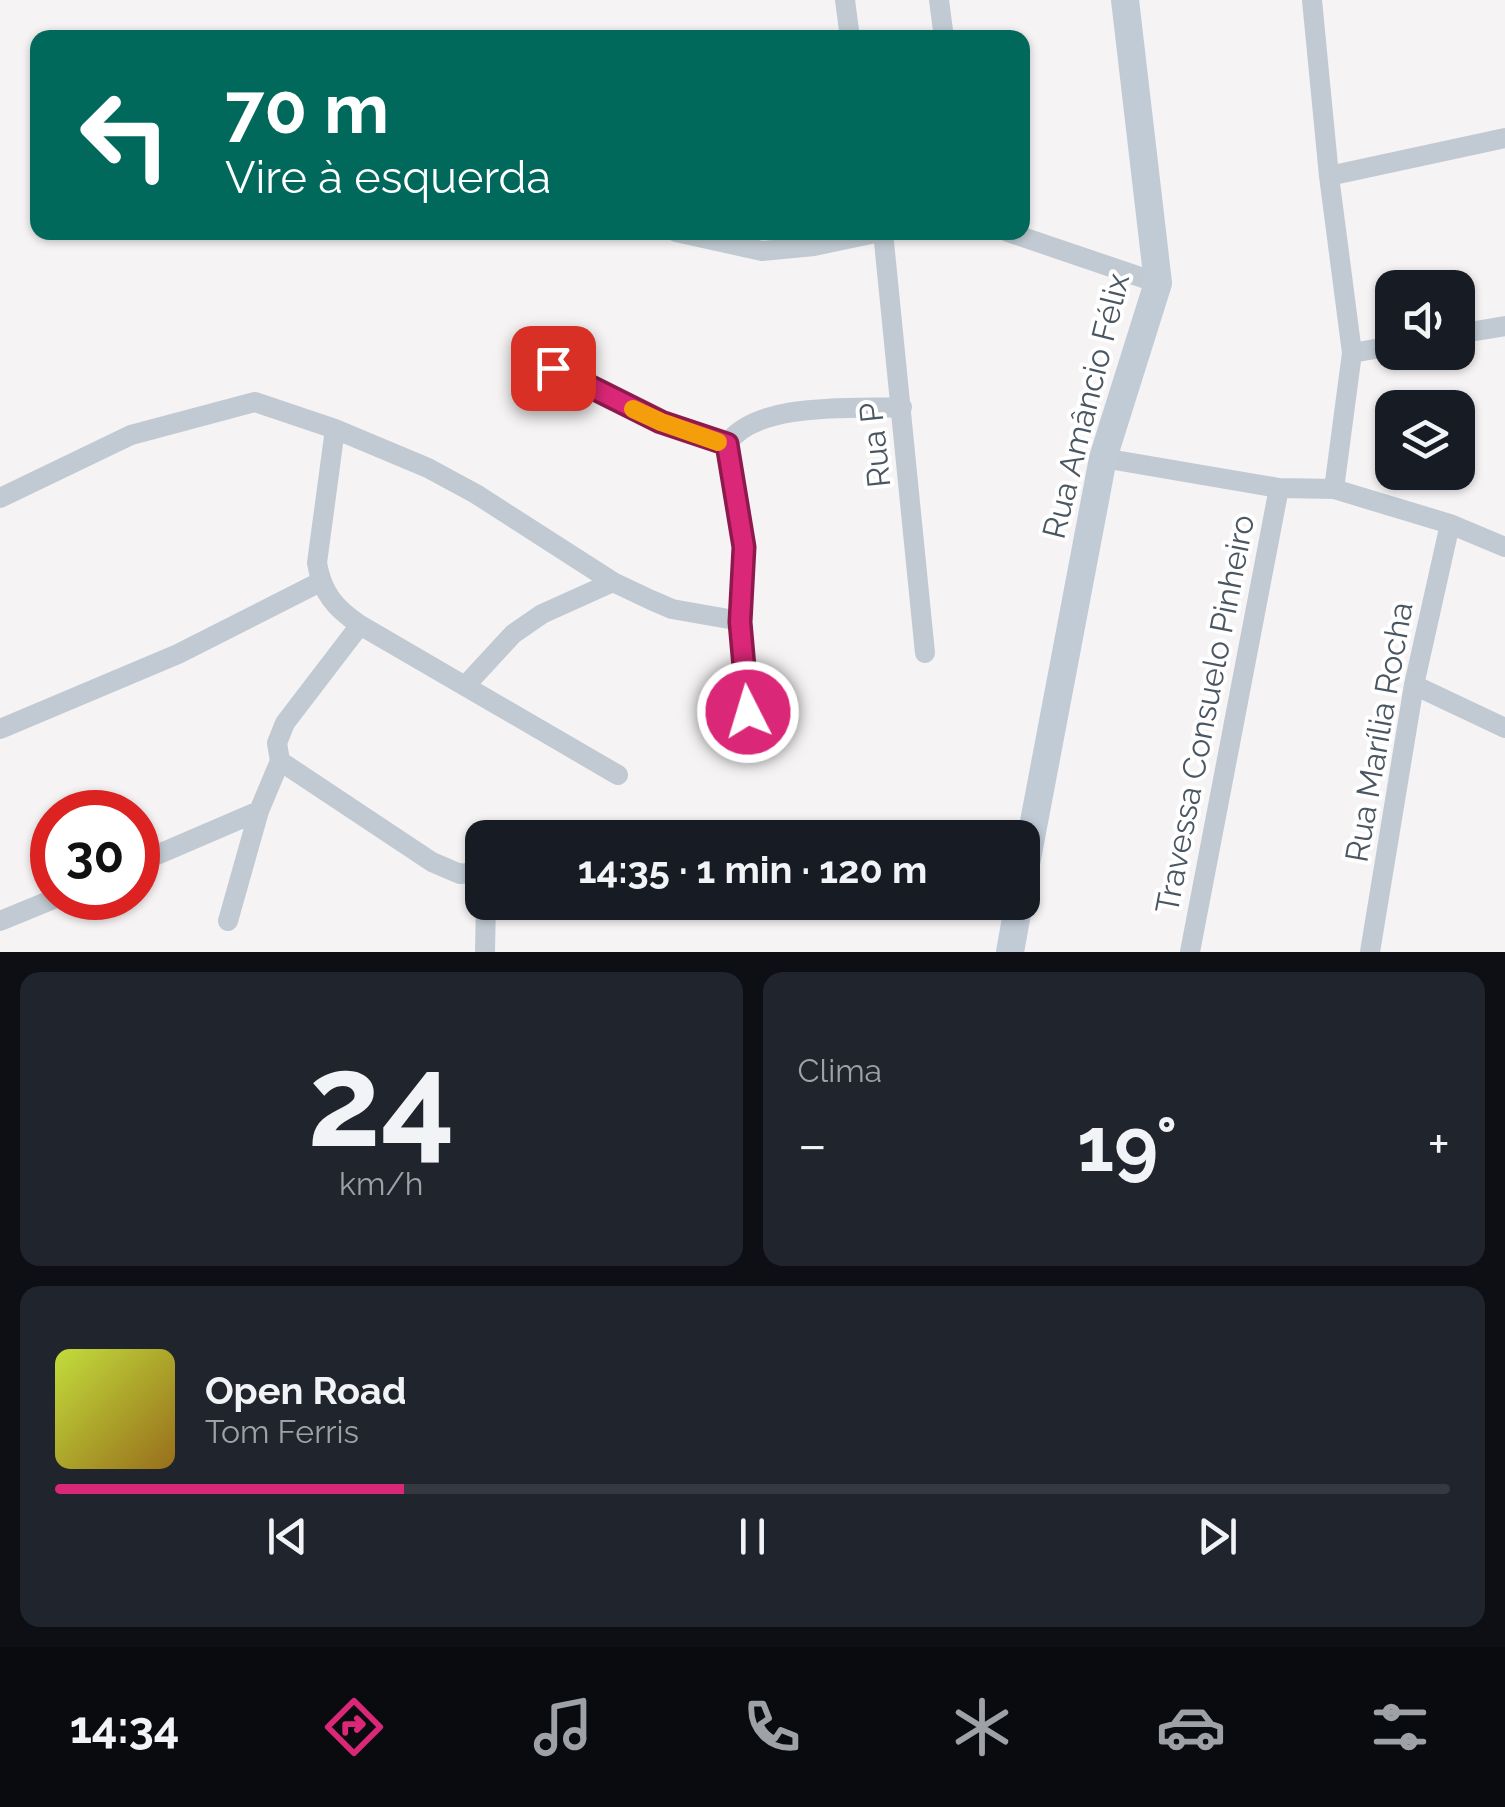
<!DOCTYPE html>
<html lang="pt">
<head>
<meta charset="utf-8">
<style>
	body { margin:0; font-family:Raleway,sans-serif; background:#20242c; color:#f1f3f6; height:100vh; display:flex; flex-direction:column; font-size:38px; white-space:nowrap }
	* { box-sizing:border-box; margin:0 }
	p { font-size:32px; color:#9ea1a6 }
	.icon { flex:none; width:55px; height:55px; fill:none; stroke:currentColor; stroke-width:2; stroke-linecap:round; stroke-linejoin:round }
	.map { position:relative; height:952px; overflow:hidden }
	.side { display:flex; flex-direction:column; gap:20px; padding:20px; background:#0d0f14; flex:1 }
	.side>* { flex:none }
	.banner { position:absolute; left:30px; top:30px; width:1000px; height:210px; border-radius:20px; box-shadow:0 2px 8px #0004; background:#00695c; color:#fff; overflow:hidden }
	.controls { position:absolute; left:1375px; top:270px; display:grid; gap:20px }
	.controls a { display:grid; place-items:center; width:100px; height:100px; border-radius:20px; background:#171b24; box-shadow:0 2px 8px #0004; font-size:50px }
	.speed { position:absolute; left:30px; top:790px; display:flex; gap:20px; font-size:50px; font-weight:700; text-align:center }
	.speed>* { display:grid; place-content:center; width:130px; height:130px; border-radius:50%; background:#171b24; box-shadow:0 2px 8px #0004; line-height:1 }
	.speed .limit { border:15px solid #d22; background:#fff; color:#111 }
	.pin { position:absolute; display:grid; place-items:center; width:85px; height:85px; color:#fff; margin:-42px; border-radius:20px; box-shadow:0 5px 15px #0006 }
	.me { position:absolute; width:110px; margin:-55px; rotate:355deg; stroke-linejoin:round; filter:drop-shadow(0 0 8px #0008) }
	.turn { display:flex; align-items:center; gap:35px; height:210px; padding:0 30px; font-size:45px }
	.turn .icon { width:130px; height:130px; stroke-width:2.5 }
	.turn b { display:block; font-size:70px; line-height:85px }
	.big { font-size:75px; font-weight:700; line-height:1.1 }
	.side .widget { flex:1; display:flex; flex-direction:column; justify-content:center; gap:15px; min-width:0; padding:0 35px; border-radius:20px; background:#20242c }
	.side .dial { align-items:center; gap:0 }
	.dial b { font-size:130px; line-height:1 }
	.song { display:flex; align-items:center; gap:30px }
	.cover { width:120px; height:120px; border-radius:15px; background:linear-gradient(135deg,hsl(70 70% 55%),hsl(40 70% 35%)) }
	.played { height:10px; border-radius:5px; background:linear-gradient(90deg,#db2777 25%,#363941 25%) }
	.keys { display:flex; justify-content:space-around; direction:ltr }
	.heat { display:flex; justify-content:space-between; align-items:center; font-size:55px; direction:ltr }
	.side .tiles { flex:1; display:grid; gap:20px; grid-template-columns:1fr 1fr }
	.widget:last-child { grid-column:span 2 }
	.trip { position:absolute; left:465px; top:820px; width:575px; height:100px; border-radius:20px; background:#171b24; box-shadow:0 2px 8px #0004; font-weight:700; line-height:100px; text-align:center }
	.dock { display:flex; height:160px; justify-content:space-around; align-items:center; background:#090b0e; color:#9ea1a6 }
	.dock .icon { width:70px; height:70px }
	.dock .on { color:#db2777 }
	.dock b { font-size:45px; color:#f1f3f6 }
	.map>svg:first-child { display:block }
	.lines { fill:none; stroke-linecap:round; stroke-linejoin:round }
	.street { stroke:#c1cad2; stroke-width:20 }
	.secondary { stroke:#c1cbd6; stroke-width:28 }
	.route-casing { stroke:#8e194d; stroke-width:25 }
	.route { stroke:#db2777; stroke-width:18 }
	.slow { stroke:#f59e0b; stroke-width:18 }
	.labels { text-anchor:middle; stroke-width:8; stroke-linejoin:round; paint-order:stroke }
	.street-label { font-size:32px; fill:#4a5661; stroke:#fff }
</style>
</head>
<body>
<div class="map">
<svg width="1505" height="952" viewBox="0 0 1505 952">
	<rect width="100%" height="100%" fill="#f5f3f3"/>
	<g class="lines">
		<path class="street" d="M 845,0 L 850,38
			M 939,0 L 944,38
			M 1312,0 L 1329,176 L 1352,353 L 1334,489
			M 1329,176 L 1505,138
			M 676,232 L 762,251 L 814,246 L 880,232
			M 883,232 L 925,653
			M 1008,232 L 1158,283
			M 1458,334 L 1505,326
			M 1352,353 L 1392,346
			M 553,368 L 661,423 L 727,444
			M 335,429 L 317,563 C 322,593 335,608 360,625 L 618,775
			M 1103,458 L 1279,488 L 1334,489 L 1450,524 L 1505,547
			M 0,498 L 131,435 L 255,402 L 335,429 L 428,468 L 476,494 L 613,582 L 651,600 L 672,609 L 740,621
			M 360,625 L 285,723 L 277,743 L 280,761 L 432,862 L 460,874 L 482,871
			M 1414,685 L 1505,728
			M 465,686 L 513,634 L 542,614 L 613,582
			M 748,711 L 740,621 L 744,547 L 727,444 C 756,401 854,409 902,407
			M 0,729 L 178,654 L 320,582
			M 138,863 L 259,811
			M 0,921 L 56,898
			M 228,921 L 259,811 L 280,761
			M 485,952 L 486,902
			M 1190,952 L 1279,488
			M 1370,952 L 1414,685 L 1450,524"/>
		<path class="secondary" d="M 1022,885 L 1103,458 L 1158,283 L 1125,0
			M 1010,952 L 1019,902"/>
	</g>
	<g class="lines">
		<defs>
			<path id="route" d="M 553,368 L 661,422 L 727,444 L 744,547 L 740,622 L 748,712"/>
		</defs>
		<use href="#route" class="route-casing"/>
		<use href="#route" class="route"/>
		<path class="slow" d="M 633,409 L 661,422 L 718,442"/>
	</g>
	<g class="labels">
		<g class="street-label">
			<text transform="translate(1086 406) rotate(-76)" y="11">Rua Amâncio Félix</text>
			<text transform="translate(875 445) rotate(-96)" y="11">Rua P</text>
			<text transform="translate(1205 714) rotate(-79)" y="11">Travessa Consuelo Pinheiro</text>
			<text transform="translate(1379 732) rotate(-80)" y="11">Rua Marília Rocha</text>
		</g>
	</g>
</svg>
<div class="controls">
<a><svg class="icon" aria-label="sound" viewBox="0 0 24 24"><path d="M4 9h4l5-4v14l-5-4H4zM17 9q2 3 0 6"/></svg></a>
<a><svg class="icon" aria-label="layers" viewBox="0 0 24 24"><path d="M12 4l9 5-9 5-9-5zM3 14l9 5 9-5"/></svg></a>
</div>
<div class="speed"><div class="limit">30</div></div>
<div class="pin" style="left:553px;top:368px;background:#d93025"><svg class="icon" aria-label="arrive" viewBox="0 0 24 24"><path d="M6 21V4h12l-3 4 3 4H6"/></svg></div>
<svg class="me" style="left:748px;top:712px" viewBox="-20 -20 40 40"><circle r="17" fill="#db2777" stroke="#fff" stroke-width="3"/><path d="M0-11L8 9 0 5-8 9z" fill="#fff"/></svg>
<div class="trip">14:35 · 1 min · 120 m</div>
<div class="banner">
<div class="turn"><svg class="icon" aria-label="left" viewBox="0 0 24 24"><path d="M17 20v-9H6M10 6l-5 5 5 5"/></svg><div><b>70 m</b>Vire à esquerda</div></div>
</div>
</div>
<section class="side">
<div class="tiles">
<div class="widget dial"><b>24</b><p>km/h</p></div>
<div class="widget"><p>Clima</p>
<div class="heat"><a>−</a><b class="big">19°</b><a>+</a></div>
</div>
<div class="widget">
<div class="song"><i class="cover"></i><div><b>Open Road</b><p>Tom Ferris</p></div></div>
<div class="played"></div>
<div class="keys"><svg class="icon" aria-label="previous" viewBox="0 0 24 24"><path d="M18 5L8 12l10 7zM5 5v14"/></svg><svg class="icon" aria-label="pause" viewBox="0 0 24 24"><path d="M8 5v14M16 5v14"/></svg><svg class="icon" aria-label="next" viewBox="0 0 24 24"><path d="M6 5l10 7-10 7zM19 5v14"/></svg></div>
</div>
</div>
</section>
<nav class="dock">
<b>14:34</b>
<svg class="icon on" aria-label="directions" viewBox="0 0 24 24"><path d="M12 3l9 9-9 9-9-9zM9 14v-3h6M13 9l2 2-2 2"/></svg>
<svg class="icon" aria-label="music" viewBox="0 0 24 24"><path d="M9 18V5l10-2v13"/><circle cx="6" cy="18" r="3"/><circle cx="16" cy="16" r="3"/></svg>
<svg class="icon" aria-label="phone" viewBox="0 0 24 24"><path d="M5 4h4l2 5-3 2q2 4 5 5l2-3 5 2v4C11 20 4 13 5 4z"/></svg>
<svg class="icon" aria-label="climate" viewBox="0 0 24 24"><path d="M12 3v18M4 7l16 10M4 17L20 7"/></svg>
<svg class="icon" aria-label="car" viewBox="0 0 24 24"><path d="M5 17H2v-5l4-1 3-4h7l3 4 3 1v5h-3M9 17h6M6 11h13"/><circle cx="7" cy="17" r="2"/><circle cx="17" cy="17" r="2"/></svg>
<svg class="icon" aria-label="filters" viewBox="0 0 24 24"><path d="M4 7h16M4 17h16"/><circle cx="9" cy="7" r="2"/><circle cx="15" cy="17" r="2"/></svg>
</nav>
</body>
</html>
